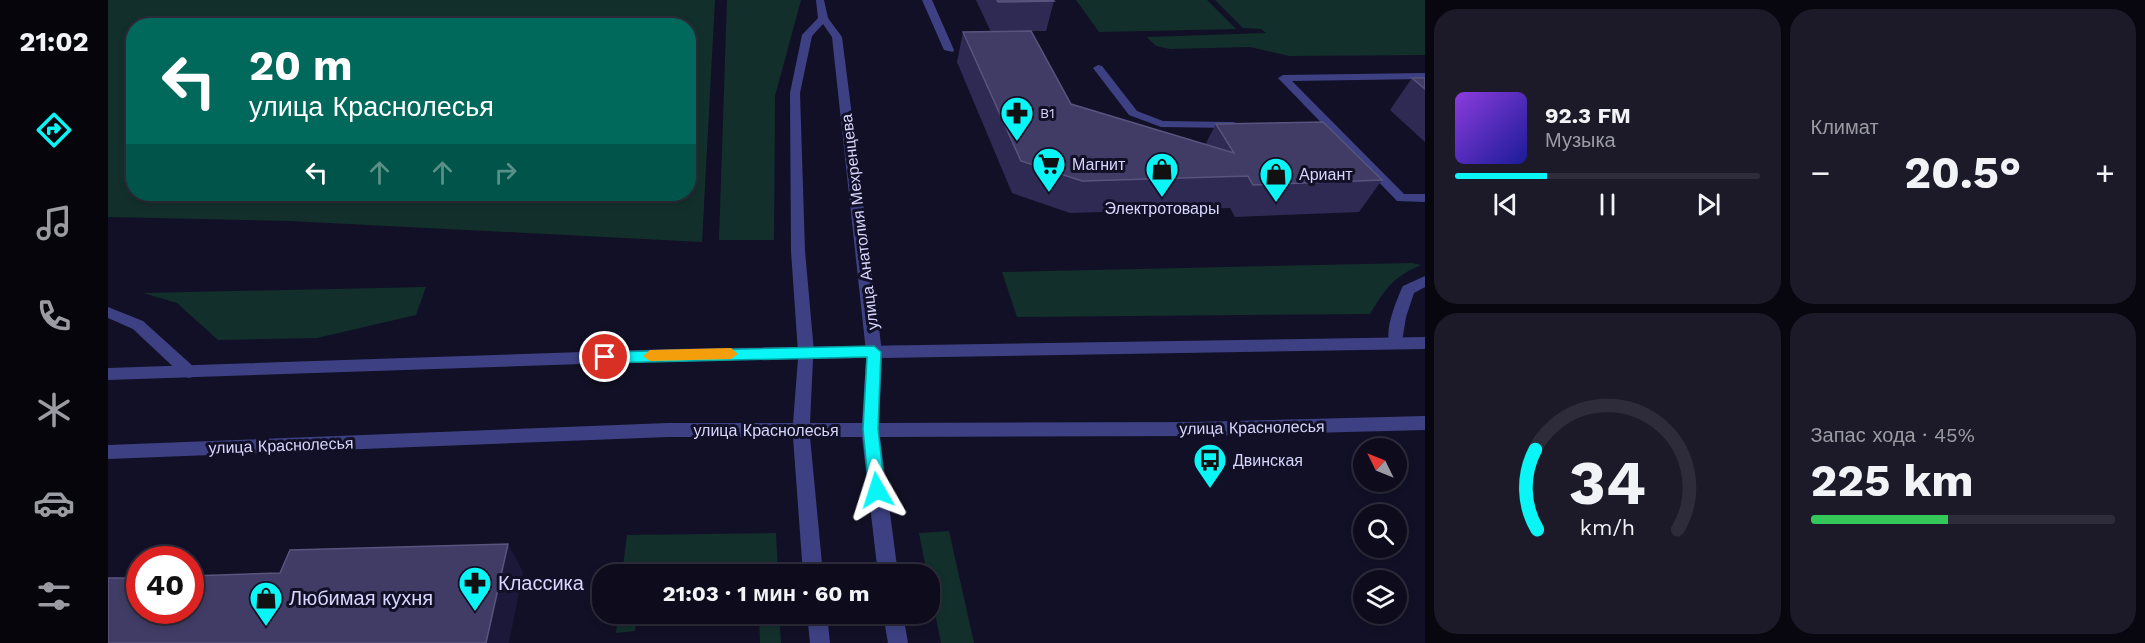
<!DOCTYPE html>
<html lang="ru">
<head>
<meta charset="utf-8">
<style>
	body { margin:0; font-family:"Work Sans",sans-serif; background:#1c1a29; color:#f1f3f6; height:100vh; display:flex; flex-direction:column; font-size:22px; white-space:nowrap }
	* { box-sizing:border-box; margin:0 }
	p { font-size:20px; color:#9b9ba3 }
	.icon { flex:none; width:33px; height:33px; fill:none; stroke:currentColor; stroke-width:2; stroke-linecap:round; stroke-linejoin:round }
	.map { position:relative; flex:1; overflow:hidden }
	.sheet { display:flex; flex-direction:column; gap:9px; padding:9px; background:#08070f; width:720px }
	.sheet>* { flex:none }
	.banner { position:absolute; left:18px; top:18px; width:570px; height:183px; border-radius:24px; box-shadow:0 3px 9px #0003,0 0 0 2px #2e2c3b; background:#00695c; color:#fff; overflow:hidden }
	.needle { width:39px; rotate:313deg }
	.controls { position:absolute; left:1245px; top:438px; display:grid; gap:12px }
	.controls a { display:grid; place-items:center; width:54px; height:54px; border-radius:50%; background:#0e0c1c; box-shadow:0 3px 9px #0003,0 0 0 2px #2e2c3b; font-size:30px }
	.speed { position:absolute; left:18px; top:546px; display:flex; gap:12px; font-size:30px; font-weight:700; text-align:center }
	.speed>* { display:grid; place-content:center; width:78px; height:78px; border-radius:50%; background:#0e0c1c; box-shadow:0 3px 9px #0003,0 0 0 2px #2e2c3b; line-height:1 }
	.speed .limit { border:9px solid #d22; background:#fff; color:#111 }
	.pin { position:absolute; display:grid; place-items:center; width:51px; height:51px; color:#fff; margin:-26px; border:3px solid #fff; border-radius:50%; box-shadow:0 2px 6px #0007 }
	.me { position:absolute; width:66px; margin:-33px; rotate:354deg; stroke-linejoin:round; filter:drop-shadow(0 0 4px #0008) }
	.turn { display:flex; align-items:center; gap:21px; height:126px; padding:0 24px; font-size:27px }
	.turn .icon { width:78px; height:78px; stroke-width:2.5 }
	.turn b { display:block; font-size:42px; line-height:51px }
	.lanes { display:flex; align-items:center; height:57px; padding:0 24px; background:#0003; justify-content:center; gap:30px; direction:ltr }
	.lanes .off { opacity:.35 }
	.big { font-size:45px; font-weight:700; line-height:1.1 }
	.sheet .tile { flex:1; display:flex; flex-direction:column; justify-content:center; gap:9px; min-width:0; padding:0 21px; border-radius:24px; background:#1c1a29 }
	.sheet .dial { align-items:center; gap:0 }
	.dial svg { height:156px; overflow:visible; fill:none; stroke:#2e2c3b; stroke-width:7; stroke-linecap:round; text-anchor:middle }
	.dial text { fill:#f1f3f6; stroke:none }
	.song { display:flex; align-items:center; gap:18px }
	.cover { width:72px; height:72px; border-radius:9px; background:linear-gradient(135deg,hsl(270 70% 55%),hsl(240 70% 35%)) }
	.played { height:6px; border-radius:3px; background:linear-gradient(90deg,#0af5f6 30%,#2e2c3b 30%) }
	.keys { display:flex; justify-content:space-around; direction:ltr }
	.heat { display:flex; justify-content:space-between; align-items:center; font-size:33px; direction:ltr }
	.charge { height:9px; border-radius:4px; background:linear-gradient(90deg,#34c759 45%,#2e2c3b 0) }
	.sheet .tiles { flex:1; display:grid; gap:9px; grid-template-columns:repeat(2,1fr) }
	.trip { position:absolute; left:484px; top:564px; width:348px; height:60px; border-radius:24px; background:#0e0c1c; box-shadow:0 3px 9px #0003,0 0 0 2px #2e2c3b; font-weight:700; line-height:60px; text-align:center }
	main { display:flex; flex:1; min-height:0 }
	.tabs { display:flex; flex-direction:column; width:108px; justify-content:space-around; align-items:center; background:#06050b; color:#9b9ba3 }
	.tabs .icon { width:42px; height:42px }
	.tabs .on { color:#0af5f6 }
	.tabs b { font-size:27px; color:#f1f3f6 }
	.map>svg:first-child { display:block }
	.green { fill:#132f2c; fill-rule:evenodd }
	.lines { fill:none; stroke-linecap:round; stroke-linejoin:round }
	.service { fill:#3d4183; fill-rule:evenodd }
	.minor { fill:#3d4183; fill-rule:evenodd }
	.tertiary { fill:#3d4183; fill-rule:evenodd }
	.wall { fill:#2e2a53 }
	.shaded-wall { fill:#1b1839 }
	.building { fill:#403c65; stroke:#58547d; stroke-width:1.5 }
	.route { fill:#0af5f6; stroke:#069fa0; stroke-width:1.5 }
	.slow { fill:#f59e0b }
	.labels { text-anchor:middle; stroke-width:6; stroke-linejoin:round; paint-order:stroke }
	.far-poi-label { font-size:14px; fill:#d7d6fd; stroke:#121026; text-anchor:start }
	.poi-label { font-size:16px; fill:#d7d6fd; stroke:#121026; text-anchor:start }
	.street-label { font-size:16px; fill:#d7d6fd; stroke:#121026 }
	.near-poi-label { font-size:20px; fill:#d7d6fd; stroke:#121026; text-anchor:start }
</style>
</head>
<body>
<main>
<nav class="tabs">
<b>21:02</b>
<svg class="icon on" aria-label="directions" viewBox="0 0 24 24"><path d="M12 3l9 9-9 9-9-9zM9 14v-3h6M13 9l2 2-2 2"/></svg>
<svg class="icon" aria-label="music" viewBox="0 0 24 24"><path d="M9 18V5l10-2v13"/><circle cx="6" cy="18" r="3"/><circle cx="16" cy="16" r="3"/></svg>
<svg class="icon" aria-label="phone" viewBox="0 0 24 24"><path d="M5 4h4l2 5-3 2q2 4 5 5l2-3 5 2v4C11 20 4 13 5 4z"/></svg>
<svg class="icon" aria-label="climate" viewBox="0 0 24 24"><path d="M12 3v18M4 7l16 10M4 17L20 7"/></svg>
<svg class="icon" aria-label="car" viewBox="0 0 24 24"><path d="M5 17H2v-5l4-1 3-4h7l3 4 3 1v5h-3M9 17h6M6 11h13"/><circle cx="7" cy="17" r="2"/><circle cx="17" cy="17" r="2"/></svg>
<svg class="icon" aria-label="filters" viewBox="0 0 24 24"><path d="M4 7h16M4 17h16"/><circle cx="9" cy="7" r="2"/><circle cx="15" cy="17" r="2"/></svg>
</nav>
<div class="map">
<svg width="1317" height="643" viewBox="0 0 1317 643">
	<rect width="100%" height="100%" fill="#121026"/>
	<path class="green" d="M 0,0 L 607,0 L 594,242 L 182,221 L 0,217 ZM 26,26 L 580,26 L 580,194 L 26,194 Z
		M 619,0 L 693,0 L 667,96 L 666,240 L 611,240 Z
		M 968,0 L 1099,0 L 1128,29 L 991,32 Z
		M 1107,0 L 1317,0 L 1317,55 L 1181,56 L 1142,47 L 1062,49 L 1048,46 L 1039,37 L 1158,33 L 1153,29 L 1135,28 Z
		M 1304,263 L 1313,265 C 1285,277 1277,289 1262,314 L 909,317 L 894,272 Z
		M 318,287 L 308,315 L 209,338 L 110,340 L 69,303 L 35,293 Z
		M 841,531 L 866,643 L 833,643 L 822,588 L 822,574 L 819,574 L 811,533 Z
		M 668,533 L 670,574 L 514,574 L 519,535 Z
		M 510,614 L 529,614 L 527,631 L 508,633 Z
		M 651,614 L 671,614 L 673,643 L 652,643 Z"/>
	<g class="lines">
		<path class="service" d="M 814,0 L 824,0 L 846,50 L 845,52 L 836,50 Z
			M 990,65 L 994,66 L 1029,111 L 1055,121 L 1126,122 L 1132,125 L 1126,128 L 1053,127 L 1021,115 L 985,68 Z
			M 1317,73 L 1317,79 L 1184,81 L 1296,194 L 1317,194 L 1317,202 L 1289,201 L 1170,78 L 1175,75 Z"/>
		<path class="minor" d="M 708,0 L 716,0 L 720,18 L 734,37 L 774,352 L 772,356 L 760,356 L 758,352 L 724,37 L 715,24 L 704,36 L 692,93 L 697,251 L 706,352 L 704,356 L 692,356 L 690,352 L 683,251 L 682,93 L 694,35 L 710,18 Z
			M 1317,276 L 1317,287 L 1306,293 L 1298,317 L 1293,348 L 1283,348 C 1275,332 1287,305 1293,290 L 1295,286 Z
			M 0,307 L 35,321 L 87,368 L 89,372 L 87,376 L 81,378 L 75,376 L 25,329 L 0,318 Z"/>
		<path class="tertiary" d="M 1317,337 L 1317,349 L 774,358 L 771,423 L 1086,422 L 1317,416 L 1317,430 L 1086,436 L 772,437 L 790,574 L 770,574 L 754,437 L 702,437 L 715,574 L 695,574 L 685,437 L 560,437 L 0,459 L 0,445 L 560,423 L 685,423 L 690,359 L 564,361 L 0,380 L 0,368 L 564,349 ZM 758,358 L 754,423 L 702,423 L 705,359 Z
			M 699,614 L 719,614 L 722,643 L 702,643 Z
			M 775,614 L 795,614 L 800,643 L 780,643 Z"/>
	</g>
	<path class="wall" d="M 868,0 L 945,0 L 946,1 L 938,31 L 924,31 L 963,104 L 1097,145 L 1108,124 L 1274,180 L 1251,212 L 1127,217 L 1122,208 L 962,213 L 904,193 L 849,62 L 855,32 L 883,32 Z
		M 1304,78 L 1317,78 L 1317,142 L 1282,110 Z"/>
	<path class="shaded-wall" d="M 400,544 L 415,572 L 401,643 L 378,643 Z"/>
	<path class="building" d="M 889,0 L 945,0 L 946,1 L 890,2 Z
		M 923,31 L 963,104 L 1126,153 L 1108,124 L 1215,122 L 1274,180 L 1145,185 L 1140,176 L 974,181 L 913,161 L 855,32 Z
		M 1304,78 L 1317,78 L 1317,89 Z
		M 400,544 L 378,643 L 0,643 L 0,578 L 32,578 L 32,610 L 82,610 L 82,576 L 172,573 L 182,550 Z"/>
	<path class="route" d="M 766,346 L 773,352 L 770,429 L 777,490 L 775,495 L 769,497 L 763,495 L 761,490 L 755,429 L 759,357 L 497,363 L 490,357 L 497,352 Z"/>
	<path class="slow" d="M 623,348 L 630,354 L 623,359 L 542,361 L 535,356 L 542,350 Z"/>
	<defs>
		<symbol id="pharmacy-pin" viewBox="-11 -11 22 30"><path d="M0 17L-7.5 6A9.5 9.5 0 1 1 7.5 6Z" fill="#0af5f6" stroke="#121026"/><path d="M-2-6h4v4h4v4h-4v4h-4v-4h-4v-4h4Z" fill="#111"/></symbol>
		<symbol id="supermarket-pin" viewBox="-11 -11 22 30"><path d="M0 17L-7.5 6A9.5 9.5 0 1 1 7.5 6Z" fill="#0af5f6" stroke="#121026"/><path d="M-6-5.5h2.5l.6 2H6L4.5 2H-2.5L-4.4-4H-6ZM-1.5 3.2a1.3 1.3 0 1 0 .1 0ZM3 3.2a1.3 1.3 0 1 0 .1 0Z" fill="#111"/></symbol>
		<symbol id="shop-pin" viewBox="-11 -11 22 30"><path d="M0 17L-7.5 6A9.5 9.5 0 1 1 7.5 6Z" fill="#0af5f6" stroke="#121026"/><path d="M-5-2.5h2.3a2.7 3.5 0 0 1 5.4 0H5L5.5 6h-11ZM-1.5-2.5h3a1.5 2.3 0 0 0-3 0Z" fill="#111"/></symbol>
		<symbol id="bus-pin" viewBox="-11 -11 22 30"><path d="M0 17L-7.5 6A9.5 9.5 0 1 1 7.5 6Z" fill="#0af5f6" stroke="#121026"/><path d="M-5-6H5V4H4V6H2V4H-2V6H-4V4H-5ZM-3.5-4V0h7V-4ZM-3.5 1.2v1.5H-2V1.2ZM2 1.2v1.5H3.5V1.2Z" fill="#111"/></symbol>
	</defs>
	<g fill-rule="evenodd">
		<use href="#pharmacy-pin" x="890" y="94" width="38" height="52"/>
		<use href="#supermarket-pin" x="922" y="145" width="38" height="52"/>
		<use href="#shop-pin" x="1035" y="150" width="38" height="52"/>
		<use href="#shop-pin" x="1149" y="155" width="38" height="52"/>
		<use href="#bus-pin" x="1083" y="441" width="38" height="52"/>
		<use href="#pharmacy-pin" x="348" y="564" width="38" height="52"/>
		<use href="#shop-pin" x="139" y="579" width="38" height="52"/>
	</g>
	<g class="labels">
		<g class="far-poi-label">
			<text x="932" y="118">B1</text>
		</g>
		<g class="poi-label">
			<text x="964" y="170">Магнит</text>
			<text x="1191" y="180">Ариант</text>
			<text x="1054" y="214" text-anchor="middle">Электротовары</text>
			<text x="1125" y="466">Двинская</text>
		</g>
		<g class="street-label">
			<text transform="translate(751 222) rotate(-97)" y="6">улица Анатолия Мехренцева</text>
			<text transform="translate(1144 427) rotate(-1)" y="6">улица Краснолесья</text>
			<text x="658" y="436">улица Краснолесья</text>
			<text transform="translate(173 445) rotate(-2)" y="6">улица Краснолесья</text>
		</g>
		<g class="near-poi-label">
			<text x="390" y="590">Классика</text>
			<text x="181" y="605">Любимая кухня</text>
		</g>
	</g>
</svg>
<div class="controls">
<a><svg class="needle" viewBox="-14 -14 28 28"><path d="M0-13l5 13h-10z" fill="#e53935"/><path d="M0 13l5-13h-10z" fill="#9b9ba3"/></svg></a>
<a><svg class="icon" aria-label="search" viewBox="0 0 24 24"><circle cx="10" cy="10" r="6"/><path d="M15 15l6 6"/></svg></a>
<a><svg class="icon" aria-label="layers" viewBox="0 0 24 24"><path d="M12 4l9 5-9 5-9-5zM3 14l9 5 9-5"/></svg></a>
</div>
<div class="speed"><div class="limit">40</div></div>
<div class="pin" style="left:497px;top:357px;background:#d93025"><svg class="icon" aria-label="arrive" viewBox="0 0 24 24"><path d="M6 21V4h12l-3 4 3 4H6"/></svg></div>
<svg class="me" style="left:769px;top:490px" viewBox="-20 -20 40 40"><path d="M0-17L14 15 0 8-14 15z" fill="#0af5f6" stroke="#fff" stroke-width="4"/></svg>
<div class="trip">21:03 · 1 мин · 60 m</div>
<div class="banner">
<div class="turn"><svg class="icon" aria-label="left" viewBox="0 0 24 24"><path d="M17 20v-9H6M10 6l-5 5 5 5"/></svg><div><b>20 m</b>улица Краснолесья</div></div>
<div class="lanes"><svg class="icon" aria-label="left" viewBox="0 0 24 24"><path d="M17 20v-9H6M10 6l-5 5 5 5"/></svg><svg class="icon off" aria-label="ahead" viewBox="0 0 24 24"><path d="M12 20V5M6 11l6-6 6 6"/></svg><svg class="icon off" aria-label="ahead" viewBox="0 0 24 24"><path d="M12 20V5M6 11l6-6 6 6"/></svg><svg class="icon off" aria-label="right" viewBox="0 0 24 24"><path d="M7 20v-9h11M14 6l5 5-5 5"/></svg></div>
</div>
</div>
<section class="sheet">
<div class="tiles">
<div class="tile">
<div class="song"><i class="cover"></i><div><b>92.3 FM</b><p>Музыка</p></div></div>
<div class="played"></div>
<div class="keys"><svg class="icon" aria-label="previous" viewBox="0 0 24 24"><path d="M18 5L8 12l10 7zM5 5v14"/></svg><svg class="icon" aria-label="pause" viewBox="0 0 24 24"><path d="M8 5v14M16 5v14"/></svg><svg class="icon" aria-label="next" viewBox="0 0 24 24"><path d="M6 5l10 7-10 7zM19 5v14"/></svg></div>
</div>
<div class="tile"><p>Климат</p>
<div class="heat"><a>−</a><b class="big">20.5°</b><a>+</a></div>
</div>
<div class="tile dial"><svg viewBox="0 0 100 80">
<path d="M14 69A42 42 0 1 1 86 69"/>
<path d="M14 69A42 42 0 0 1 13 28" stroke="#0af5f6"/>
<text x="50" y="56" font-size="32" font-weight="700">34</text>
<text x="50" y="72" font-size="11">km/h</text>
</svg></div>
<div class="tile"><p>Запас хода · 45%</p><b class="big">225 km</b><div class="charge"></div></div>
</div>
</section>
</main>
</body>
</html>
